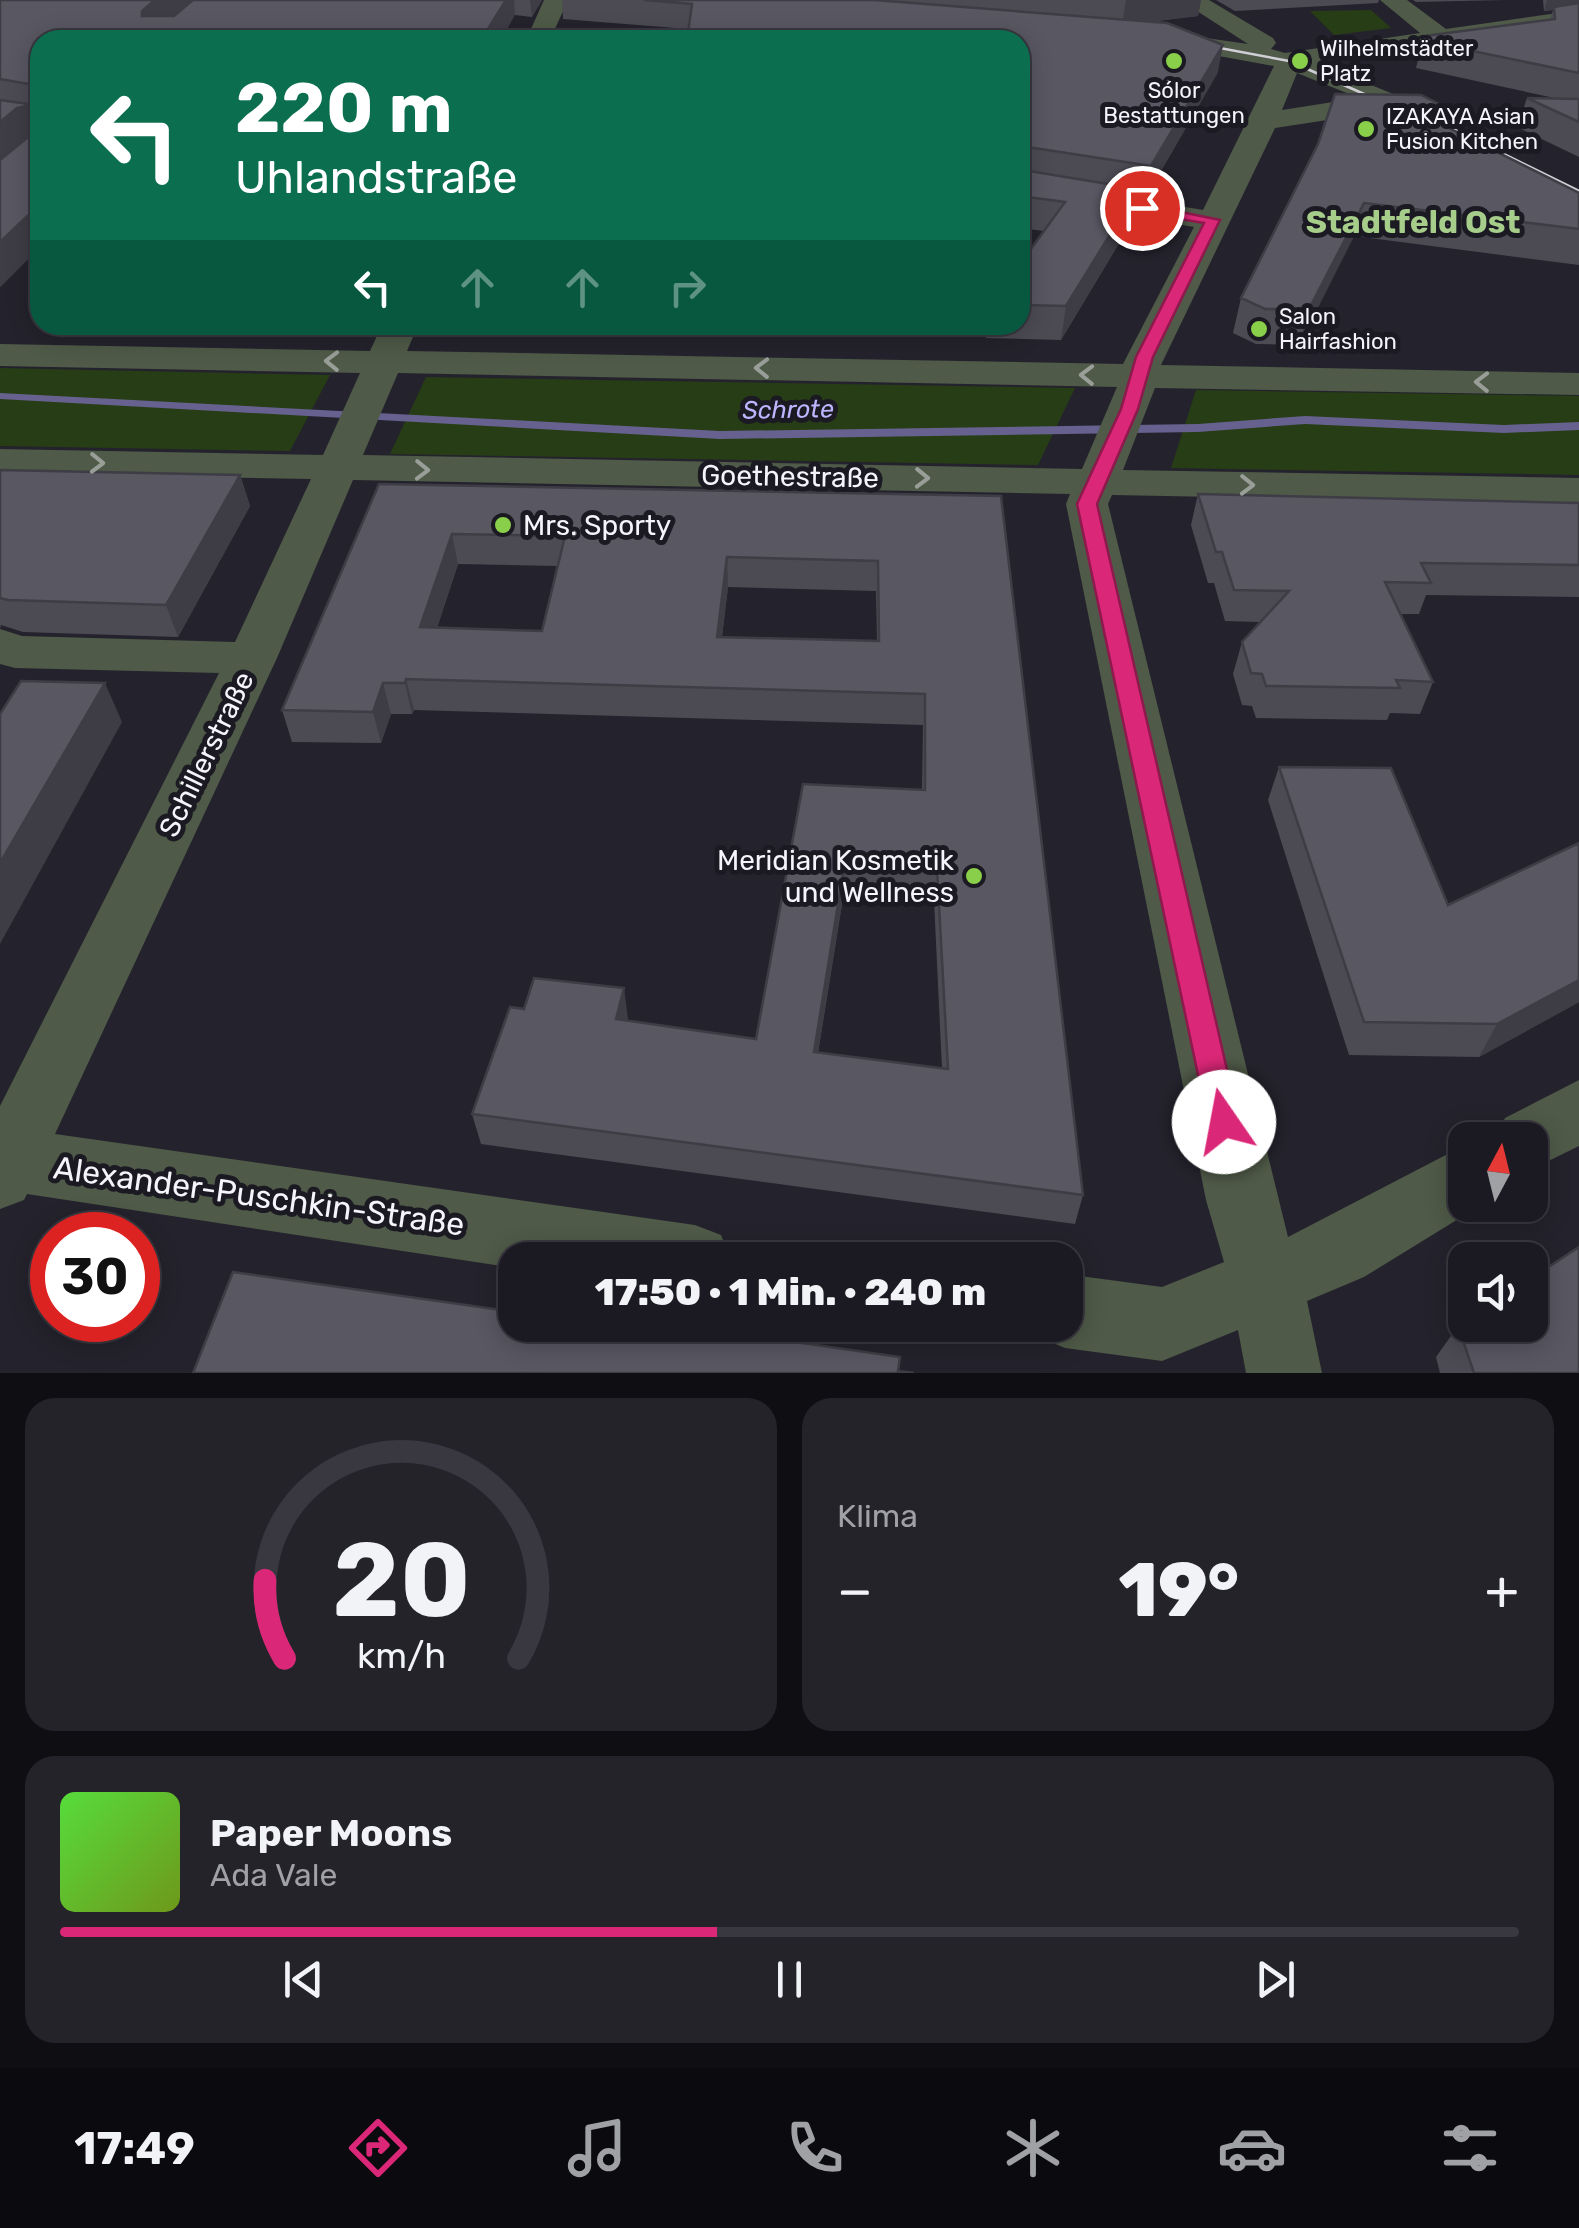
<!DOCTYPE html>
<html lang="de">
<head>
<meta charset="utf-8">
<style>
	body { margin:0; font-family:Rubik,sans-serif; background:#24232a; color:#f1f3f6; height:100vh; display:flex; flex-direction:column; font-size:38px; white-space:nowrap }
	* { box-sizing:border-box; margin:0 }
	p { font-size:32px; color:#a0a1a5 }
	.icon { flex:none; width:55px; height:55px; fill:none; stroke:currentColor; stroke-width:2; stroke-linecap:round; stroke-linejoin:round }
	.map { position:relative; height:1373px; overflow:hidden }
	.sheet { display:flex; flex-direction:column; gap:25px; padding:25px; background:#0f0e13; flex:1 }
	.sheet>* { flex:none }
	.guide { position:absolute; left:30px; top:30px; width:1000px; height:305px; border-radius:30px; box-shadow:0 5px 25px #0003,0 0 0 2px #393840; background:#0b6e4f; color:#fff; overflow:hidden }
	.needle { width:65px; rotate:7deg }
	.tools { position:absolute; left:1448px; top:1122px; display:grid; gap:20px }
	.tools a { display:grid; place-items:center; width:100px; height:100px; border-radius:20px; background:#1b1a22; box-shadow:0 5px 25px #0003,0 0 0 2px #393840; font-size:50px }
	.speed { position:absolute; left:30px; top:1212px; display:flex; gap:20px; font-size:50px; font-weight:700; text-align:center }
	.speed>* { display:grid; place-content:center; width:130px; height:130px; border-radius:50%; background:#1b1a22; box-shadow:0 5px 25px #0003,0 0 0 2px #393840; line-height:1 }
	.speed .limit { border:15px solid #d22; background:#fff; color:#111 }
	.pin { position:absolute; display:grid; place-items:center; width:85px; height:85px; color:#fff; margin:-42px; border:5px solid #fff; border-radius:50%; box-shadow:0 2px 10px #0007 }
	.me { position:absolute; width:110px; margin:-55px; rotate:348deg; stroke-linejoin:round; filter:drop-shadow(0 0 8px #0008) }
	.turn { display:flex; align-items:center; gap:35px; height:210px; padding:0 40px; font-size:45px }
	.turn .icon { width:130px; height:130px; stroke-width:2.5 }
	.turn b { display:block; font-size:70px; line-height:85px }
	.lanes { display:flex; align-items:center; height:95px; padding:0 40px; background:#0003; justify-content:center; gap:50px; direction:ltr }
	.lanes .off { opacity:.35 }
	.big { font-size:75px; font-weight:800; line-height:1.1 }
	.sheet .card { flex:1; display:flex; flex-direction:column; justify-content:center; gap:15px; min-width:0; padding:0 35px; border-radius:30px; background:#24232a }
	.sheet .dial { align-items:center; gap:0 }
	.dial svg { height:260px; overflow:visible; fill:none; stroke:#393840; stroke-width:7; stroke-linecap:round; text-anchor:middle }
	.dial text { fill:#f1f3f6; stroke:none }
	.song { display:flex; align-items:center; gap:30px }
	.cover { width:120px; height:120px; border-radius:15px; background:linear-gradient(135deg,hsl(110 70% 55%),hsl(80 70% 35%)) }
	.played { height:10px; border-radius:5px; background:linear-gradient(90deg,#db2777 45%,#393840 45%) }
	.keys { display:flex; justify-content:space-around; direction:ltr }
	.heat { display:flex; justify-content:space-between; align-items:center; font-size:55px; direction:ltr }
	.sheet .tiles { flex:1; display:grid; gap:25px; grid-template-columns:1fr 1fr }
	.card:last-child { grid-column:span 2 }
	.trip { position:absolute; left:498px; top:1242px; width:585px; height:100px; border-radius:30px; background:#1b1a22; box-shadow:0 5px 25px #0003,0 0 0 2px #393840; font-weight:800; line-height:100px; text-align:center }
	.tab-bar { display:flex; height:160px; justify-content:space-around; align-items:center; background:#0b0a0e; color:#a0a1a5 }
	.tab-bar .icon { width:70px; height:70px }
	.tab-bar .current { color:#db2777 }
	.tab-bar b { font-size:45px; color:#f1f3f6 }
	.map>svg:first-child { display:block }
	.green { fill:#273d15 }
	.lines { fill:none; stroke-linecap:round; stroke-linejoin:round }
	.stream { fill:#66618e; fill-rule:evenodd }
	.minor { fill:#4f5a48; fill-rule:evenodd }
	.tram { stroke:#d0cfd6; stroke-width:2.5 }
	.wall { fill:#4c4b54; fill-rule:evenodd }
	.shaded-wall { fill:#3e3d45 }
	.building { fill:#585762; stroke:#3e3d45; stroke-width:2.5; fill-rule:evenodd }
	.oneway { stroke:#999f98 }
	.route { fill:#db2777; stroke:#8e194d; stroke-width:2.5 }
	.poi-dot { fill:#89cf49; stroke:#1b1a23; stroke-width:4 }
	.labels { text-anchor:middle; stroke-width:10; stroke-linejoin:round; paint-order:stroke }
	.far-poi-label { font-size:22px; fill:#f4f4fa; stroke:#1b1a23; text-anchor:start }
	.far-water-label { font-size:25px; font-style:italic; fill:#bdb5fd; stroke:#1b1a23 }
	.street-label { font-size:28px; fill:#f4f4fa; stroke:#1b1a23 }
	.poi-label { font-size:28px; fill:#f4f4fa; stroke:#1b1a23; text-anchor:start }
	.far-district-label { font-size:32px; font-weight:bold; fill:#a6cd8a; stroke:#1b1a23 }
	.near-street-label { font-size:32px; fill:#f4f4fa; stroke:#1b1a23 }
</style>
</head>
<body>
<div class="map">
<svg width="1579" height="1373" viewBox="0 0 1579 1373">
	<rect width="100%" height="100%" fill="#24232d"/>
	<path class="green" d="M 1371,10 L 1391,28 L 1334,35 L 1310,11 Z
		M 0,368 L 330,375 L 290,451 L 0,446 Z
		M 426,377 L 1075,388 L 1038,465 L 390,454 Z
		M 1196,390 L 1579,396 L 1579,475 L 1171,468 Z"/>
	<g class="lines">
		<path class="stream" d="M 0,393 L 720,431 L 1198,424 L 1305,416 L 1504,425 L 1579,422 L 1579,430 L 1504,433 L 1305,424 L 1198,432 L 720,439 L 0,399 Z"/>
		<path class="minor" d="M 544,0 L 568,0 L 550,40 L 526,40 Z
			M 1180,0 L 1209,0 L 1273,38 L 1276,43 L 1271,49 L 1285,53 L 1420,33 L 1380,0 L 1407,0 L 1446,29 L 1579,10 L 1579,24 L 1317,63 L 1408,100 L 1449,124 L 1435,132 L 1386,111 L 1275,128 L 1161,365 L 1579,373 L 1579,395 L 1155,388 L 1123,470 L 1579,478 L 1579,504 L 1112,495 L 1108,504 L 1288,1237 L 1465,1145 L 1465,1205 L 1481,1205 L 1364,1277 L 1307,1301 L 1322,1373 L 1246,1373 L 1238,1330 L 1162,1361 L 1065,1348 L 1039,1337 L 1034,1325 L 1065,1325 L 1065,1274 L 1162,1287 L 1224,1262 L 1206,1200 L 1066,504 L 1070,494 L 353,480 L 277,658 L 55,1134 L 695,1225 L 721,1235 L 731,1260 L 515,1260 L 515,1268 L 27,1194 L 24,1200 L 0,1209 L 0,1106 L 219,673 L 15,668 L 0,664 L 0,629 L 22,636 L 235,642 L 311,479 L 0,473 L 0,449 L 323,455 L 360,373 L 0,366 L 0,344 L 370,351 L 382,325 L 418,325 L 407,351 L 1123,364 L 1194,227 L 1020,197 L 1020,179 L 1203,210 L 1274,66 L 1148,43 L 1145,38 L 1148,33 L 1157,31 L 1248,44 ZM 1297,73 L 1359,98 L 1282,110 ZM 398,373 L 1117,387 L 1082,469 L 363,455 Z
			M 1579,1080 L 1579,1146 L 1530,1170 L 1530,1140 L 1495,1140 L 1505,1118 Z"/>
		<path class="tram" d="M 1193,43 L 1289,61 L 1396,108
			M 1417,111 L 1579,191"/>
	</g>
	<path class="wall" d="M 0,0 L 191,0 L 173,16 L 193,0 L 542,0 L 532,17 L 515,15 L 40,40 L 40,247 L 0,287 Z
		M 562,0 L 1201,0 L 1198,16 L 1149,22 L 1218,72 L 1146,197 L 1137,195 L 1133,220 L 1061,340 L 986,338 L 988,325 L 1020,325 L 1020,264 L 1044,231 L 1020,228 L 1020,40 L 688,29 L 563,19 Z
		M 1216,0 L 1379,0 L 1378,3 L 1235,11 Z
		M 1413,0 L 1506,0 L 1416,2 Z
		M 1543,0 L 1579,0 L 1579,157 L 1517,127 L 1527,98 L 1559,99 L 1416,68 L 1424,36 L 1550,20 L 1553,10 L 1544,11 Z
		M 1442,124 L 1579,193 L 1579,265 L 1354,236 L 1299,345 L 1256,344 L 1233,333 L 1241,298 Z
		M 89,325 L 348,325 L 344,333 L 90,328 Z
		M 461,325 L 666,325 L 665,333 L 462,330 Z
		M 0,470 L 240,475 L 250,506 L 178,637 L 23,632 L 1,625 L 0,629 Z
		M 379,484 L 1001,496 L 1083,1195 L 1075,1224 L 481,1144 L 472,1114 L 524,1009 L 628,1019 L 627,1021 L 756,1039 L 803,784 L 922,790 L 923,725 L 414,710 L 412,714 L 391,714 L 381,743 L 292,742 L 282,710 ZM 458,564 L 558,566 L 542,631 L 437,628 ZM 728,587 L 876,591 L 877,641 L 722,637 ZM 844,892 L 934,900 L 942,1068 L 818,1053 Z
		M 1198,494 L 1579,503 L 1579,597 L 1426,595 L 1419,614 L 1401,614 L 1433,682 L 1420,714 L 1390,713 L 1387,720 L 1256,718 L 1252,706 L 1242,705 L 1233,674 L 1242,642 L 1260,622 L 1225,621 L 1214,583 L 1208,583 L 1191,525 Z
		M 1279,767 L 1448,905 L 1579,1002 L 1479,1057 L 1349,1055 L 1268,800 Z
		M 1458,1326 L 1579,1373 L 1440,1373 L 1436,1357 Z"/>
	<path class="shaded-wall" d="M 155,0 L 191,0 L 150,37 L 142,16 L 142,11 Z
		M 506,0 L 514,0 L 515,15 L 501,40 L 481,40 Z
		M 530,0 L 542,0 L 532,17 Z
		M 1126,0 L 1201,0 L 1198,16 L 1122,25 Z
		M 1547,0 L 1579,0 L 1579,7 L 1554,7 L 1553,10 L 1544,11 Z
		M 1223,45 L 1218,72 L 1146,197 L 1151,166 Z
		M 32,105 L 40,128 L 0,160 L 0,122 L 17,108 Z
		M 1138,189 L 1133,220 L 1061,340 L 1066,306 Z
		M 1364,203 L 1354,236 L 1299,345 L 1309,309 Z
		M 40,204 L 40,247 L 0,287 L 0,242 Z
		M 240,475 L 250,506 L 178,637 L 166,605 Z
		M 452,534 L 458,564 L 427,658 L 420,627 Z
		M 727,557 L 728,587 L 718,668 L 717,637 Z
		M 406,679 L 414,710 L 412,714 L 405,683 Z
		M 105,683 L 122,722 L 0,944 L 0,863 Z
		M 383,683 L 391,714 L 381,743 L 373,712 Z
		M 845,861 L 844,892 L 813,1083 L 814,1052 Z
		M 1579,980 L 1579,1002 L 1479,1057 L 1497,1024 Z
		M 624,988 L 628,1019 L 620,1050 L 616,1019 Z"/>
	<path class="building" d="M 0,0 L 155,0 L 142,11 L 142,16 L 174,16 L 193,0 L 506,0 L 481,40 L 40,40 L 40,204 L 0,242 L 0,160 L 32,134 L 32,105 L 17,108 L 0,122 L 0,100 L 29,104 L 34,85 L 0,79 Z
		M 644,0 L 874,0 L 1167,23 L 1223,45 L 1151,166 L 1021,146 L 1023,170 L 1138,189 L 1066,306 L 1020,305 L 1020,264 L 1065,202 L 1020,196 L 1020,40 L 687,40 L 692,4 Z
		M 1579,3 L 1579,73 L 1424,41 L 1424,36 L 1555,19 L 1554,7 Z
		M 1335,94 L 1421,95 L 1447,108 L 1439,123 L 1579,193 L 1579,229 L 1364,203 L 1309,309 L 1265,309 L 1241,298 L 1318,144 Z
		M 1527,98 L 1579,99 L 1579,122 Z
		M 0,470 L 240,475 L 166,605 L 8,600 L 0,598 Z
		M 379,484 L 1001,496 L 1083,1195 L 472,1114 L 510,1007 L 524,1009 L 534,978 L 624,988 L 616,1019 L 756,1039 L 803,784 L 925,790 L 925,694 L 406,679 L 405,683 L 383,683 L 373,712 L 282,710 ZM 452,534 L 565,536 L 542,631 L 420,627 ZM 727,557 L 878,561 L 879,641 L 717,637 ZM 845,861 L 937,869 L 948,1069 L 814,1052 Z
		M 1198,494 L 1579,503 L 1579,565 L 1421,563 L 1431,583 L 1385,582 L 1433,682 L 1396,680 L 1400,688 L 1266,686 L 1262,674 L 1251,673 L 1242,642 L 1289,591 L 1234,590 L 1222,552 L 1216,552 Z
		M 21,681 L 105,683 L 0,863 L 0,714 Z
		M 1279,767 L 1391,768 L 1448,905 L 1579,843 L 1579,980 L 1497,1024 L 1364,1022 Z
		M 1579,1247 L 1579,1373 L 1474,1373 L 1458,1326 L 1465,1321 L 1465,1325 L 1530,1325 L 1530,1279 Z
		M 233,1272 L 515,1312 L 515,1325 L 676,1325 L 900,1357 L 898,1371 L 914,1373 L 193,1373 Z"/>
	<defs><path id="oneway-chevron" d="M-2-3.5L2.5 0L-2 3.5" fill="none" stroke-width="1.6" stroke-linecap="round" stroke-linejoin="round" transform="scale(2.5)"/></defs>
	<g class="oneway">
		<use href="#oneway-chevron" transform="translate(332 361) rotate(-179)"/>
		<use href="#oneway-chevron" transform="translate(762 368) rotate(-179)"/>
		<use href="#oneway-chevron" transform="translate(1087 375) rotate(-179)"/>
		<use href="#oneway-chevron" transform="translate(1482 382) rotate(-179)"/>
		<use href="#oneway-chevron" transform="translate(97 463) rotate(1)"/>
		<use href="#oneway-chevron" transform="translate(422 470) rotate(1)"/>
		<use href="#oneway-chevron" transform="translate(922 478) rotate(1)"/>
		<use href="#oneway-chevron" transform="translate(1247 485) rotate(1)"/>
	</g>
	<path class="route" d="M 1142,204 L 1220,220 L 1153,357 L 1138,409 L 1097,504 L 1239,1122 L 1234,1132 L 1224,1136 L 1213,1132 L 1208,1122 L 1077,504 L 1121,409 L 1136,357 L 1204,223 L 1137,212 Z"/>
	<g class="poi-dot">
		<circle cx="1174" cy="61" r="10"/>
		<circle cx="1300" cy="61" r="10"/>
		<circle cx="1366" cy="129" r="10"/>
		<circle cx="1259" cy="329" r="10"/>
		<circle cx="503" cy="525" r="10"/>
		<circle cx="974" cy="876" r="10"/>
	</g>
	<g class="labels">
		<g class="far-poi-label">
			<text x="1320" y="56">Wilhelmstädter<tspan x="1320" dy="25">Platz</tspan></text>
			<text x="1174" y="98" text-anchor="middle">Sólor<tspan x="1174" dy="25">Bestattungen</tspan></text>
			<text x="1386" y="124">IZAKAYA Asian<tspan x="1386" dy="25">Fusion Kitchen</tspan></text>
			<text x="1279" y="324">Salon<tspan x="1279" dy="25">Hairfashion</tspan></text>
		</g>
		<g class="far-water-label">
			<text transform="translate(788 409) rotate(-1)" y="9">Schrote</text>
		</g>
		<g class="street-label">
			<text transform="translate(790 476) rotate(1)" y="10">Goethestraße</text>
			<text transform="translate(206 754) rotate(-64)" y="10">Schillerstraße</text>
		</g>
		<g class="poi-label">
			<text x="523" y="535">Mrs. Sporty</text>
			<text x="954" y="870" text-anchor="end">Meridian Kosmetik<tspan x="954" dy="32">und Wellness</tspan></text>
		</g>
		<g class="far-district-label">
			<text x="1413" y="233">Stadtfeld Ost</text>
		</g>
		<g class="near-street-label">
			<text transform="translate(259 1196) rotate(8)" y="11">Alexander-Puschkin-Straße</text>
		</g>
	</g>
</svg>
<div class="tools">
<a><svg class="needle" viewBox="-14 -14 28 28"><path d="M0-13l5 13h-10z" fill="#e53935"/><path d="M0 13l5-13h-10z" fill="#a0a1a5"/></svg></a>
<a><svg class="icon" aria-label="sound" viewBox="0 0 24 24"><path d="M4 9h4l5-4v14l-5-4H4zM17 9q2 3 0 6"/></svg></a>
</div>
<div class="speed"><div class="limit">30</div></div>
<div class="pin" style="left:1142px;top:208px;background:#d93025"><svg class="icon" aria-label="arrive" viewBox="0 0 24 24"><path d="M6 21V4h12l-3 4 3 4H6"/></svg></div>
<svg class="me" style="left:1224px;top:1122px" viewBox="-20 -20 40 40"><circle r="19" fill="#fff"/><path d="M0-13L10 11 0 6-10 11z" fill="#db2777"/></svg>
<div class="trip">17:50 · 1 Min. · 240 m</div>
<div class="guide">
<div class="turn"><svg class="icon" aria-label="left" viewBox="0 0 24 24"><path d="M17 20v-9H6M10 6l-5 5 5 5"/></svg><div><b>220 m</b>Uhlandstraße</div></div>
<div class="lanes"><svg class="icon" aria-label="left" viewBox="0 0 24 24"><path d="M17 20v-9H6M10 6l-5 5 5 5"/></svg><svg class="icon off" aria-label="ahead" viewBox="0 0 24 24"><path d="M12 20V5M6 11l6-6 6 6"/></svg><svg class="icon off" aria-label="ahead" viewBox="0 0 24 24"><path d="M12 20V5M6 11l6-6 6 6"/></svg><svg class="icon off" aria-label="right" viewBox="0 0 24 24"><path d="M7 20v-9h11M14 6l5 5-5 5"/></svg></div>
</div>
</div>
<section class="sheet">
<div class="tiles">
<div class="card dial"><svg viewBox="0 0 100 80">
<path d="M14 69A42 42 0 1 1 86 69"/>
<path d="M14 69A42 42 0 0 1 8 45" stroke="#db2777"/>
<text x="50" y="56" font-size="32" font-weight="700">20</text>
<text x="50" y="72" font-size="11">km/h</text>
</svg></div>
<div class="card"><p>Klima</p>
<div class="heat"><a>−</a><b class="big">19°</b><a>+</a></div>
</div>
<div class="card">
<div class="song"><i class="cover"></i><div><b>Paper Moons</b><p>Ada Vale</p></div></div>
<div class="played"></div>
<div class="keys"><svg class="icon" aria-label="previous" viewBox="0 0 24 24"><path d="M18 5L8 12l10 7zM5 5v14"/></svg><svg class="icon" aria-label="pause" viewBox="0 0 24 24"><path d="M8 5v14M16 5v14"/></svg><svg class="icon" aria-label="next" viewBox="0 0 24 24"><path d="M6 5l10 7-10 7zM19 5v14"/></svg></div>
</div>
</div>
</section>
<nav class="tab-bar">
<b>17:49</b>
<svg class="icon current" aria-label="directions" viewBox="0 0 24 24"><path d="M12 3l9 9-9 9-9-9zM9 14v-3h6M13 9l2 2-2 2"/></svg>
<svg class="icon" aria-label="music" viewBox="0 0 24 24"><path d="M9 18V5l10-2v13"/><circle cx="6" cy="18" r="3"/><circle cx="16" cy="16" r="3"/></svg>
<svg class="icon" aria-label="phone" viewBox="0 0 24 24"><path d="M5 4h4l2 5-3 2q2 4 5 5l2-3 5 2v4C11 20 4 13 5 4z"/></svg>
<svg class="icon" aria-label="climate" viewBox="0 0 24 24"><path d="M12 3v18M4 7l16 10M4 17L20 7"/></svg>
<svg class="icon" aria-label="car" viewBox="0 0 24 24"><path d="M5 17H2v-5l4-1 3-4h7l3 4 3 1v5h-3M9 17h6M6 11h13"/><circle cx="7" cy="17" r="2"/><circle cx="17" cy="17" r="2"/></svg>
<svg class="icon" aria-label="filters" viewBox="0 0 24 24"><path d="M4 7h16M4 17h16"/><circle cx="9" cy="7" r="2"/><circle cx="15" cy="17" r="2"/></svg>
</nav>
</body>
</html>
